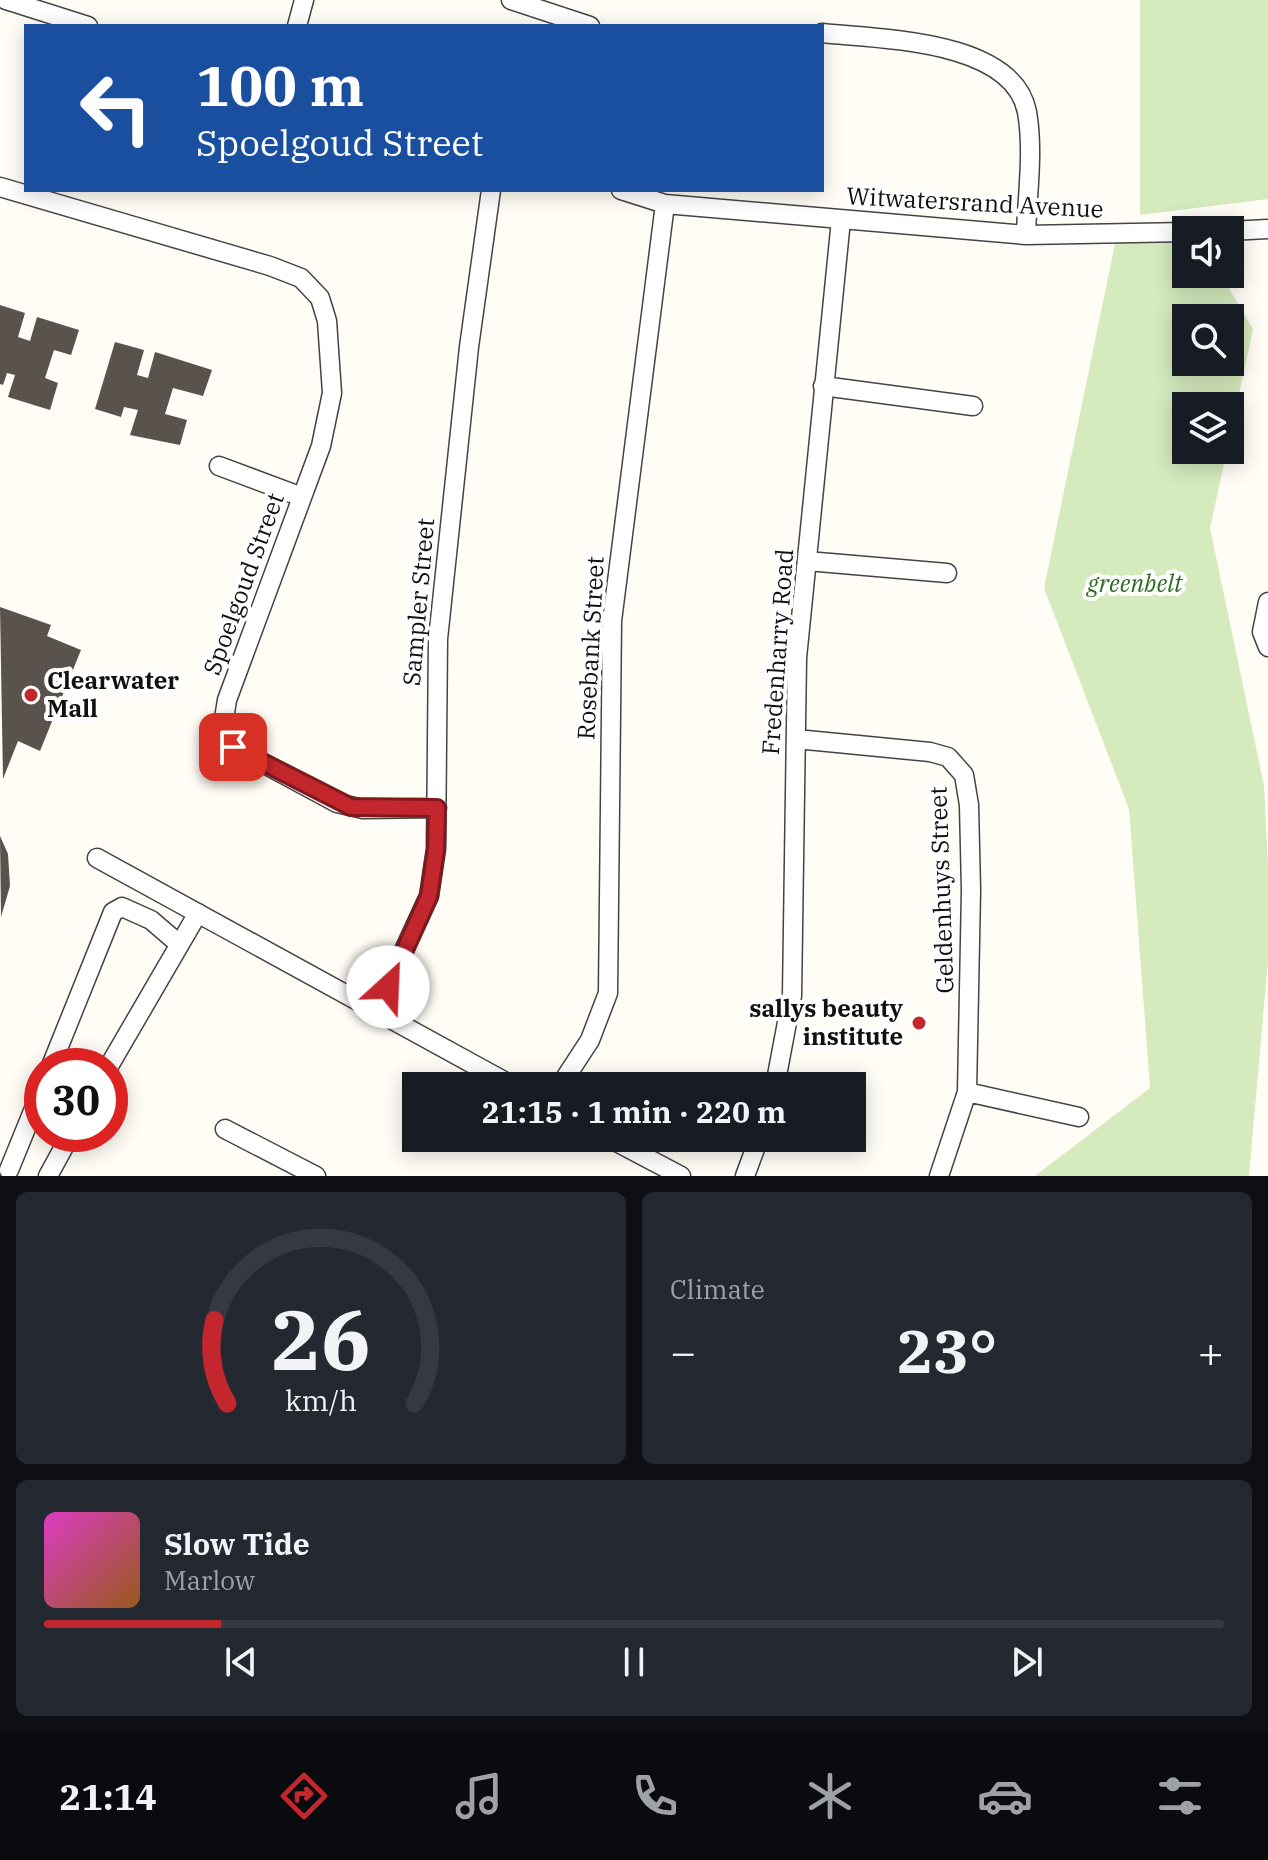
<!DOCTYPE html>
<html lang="en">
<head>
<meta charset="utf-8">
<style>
	body { margin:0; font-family:"IBM Plex Serif",serif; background:#242831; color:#f1f3f6; height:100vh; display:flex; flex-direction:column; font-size:30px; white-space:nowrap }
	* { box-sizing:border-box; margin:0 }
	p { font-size:26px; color:#9ea1a6 }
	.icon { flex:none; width:44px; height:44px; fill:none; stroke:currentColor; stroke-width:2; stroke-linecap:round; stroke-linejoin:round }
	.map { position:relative; height:1176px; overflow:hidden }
	.panel { display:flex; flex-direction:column; gap:16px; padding:16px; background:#0d0f14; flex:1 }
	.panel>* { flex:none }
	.hud { position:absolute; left:24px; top:24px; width:800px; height:168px; border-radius:0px; box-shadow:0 4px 20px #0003; background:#1a4fa0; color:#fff; overflow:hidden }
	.fabs { position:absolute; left:1172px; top:216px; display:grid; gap:16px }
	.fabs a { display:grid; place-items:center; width:72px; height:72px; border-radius:0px; background:#171b24; box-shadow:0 4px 20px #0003; font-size:40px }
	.speed { position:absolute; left:24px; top:1048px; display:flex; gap:16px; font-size:40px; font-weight:700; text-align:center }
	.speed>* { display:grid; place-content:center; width:104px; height:104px; border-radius:50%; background:#171b24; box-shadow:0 4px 20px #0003; line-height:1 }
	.speed .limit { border:12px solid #d22; background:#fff; color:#111 }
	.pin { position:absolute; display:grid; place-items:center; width:68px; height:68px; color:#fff; margin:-34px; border-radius:16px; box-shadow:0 4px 12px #0006 }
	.me { position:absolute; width:88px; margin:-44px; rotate:25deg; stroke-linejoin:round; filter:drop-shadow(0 0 6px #0008) }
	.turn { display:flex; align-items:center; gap:28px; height:168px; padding:0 40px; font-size:36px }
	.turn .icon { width:104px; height:104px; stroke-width:2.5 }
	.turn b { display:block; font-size:56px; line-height:68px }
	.big { font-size:60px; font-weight:700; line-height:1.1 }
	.panel .widget { flex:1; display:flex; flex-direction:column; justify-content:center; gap:12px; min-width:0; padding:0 28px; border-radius:12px; background:#242831 }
	.panel .dial { align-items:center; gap:0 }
	.dial svg { height:208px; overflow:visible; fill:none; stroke:#363941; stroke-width:7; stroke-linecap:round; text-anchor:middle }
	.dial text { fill:#f1f3f6; stroke:none }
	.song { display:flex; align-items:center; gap:24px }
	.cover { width:96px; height:96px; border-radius:12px; background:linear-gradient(135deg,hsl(310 70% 55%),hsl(30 70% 35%)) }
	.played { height:8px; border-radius:4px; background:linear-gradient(90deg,#c4262e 15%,#363941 15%) }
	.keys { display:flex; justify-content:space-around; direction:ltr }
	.heat { display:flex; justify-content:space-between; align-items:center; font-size:44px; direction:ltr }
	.panel .tiles { flex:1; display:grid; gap:16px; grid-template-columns:1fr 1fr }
	.widget:last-child { grid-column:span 2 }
	.trip { position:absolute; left:402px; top:1072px; width:464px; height:80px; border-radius:0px; background:#171b24; box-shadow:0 4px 20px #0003; font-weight:700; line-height:80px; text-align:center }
	.menu { display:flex; height:128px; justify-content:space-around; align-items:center; background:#090b0e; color:#9ea1a6 }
	.menu .icon { width:56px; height:56px }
	.menu .active { color:#c4262e }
	.menu b { font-size:36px; color:#f1f3f6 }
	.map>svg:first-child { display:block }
	.green { fill:#d5ebbd; fill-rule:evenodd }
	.building { fill:#5a524d }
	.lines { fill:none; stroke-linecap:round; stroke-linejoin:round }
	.minor-casing { stroke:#444; stroke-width:21 }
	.minor { stroke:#fff; stroke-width:18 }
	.route-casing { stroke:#7f191e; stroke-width:20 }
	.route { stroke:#c4262e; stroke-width:14 }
	.poi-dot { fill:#c4262e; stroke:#fff; stroke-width:3 }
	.labels { text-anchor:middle; stroke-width:8; stroke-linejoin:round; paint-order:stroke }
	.street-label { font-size:24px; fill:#111; stroke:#fff }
	.park-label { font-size:24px; font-style:italic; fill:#2f6b1f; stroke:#fff }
	.poi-label { font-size:24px; font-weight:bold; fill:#111; stroke:#fff; text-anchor:start }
</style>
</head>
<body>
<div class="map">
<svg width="1268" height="1176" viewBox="0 0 1268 1176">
	<rect width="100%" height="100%" fill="#fffdf5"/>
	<path class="green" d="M 1140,0 L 1268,0 L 1268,199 L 1140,215 Z
		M 1186,231 L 1186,274 L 1229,274 L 1224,280 L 1253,329 L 1230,436 L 1230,406 L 1186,406 L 1186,450 L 1227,450 L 1210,528 L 1264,786 L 1268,864 L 1268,960 L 1249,1176 L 1035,1176 L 1150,1088 L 1129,809 L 1044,588 L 1117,234 ZM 1186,318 L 1230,318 L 1230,362 L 1186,362 Z"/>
	<path class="building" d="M 0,305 L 25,313 L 18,337 L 30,341 L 37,317 L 79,330 L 71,355 L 54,350 L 45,378 L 58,383 L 50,410 L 8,397 L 15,375 L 7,373 L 3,385 L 0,384 Z
		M 115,342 L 144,350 L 137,375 L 148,378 L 155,352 L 212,370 L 203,396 L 173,388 L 165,414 L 187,420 L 180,445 L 130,435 L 138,410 L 124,407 L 121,417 L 95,409 Z
		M 0,607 L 51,625 L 47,636 L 81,650 L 40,751 L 18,741 L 3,779 Z
		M 0,836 L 8,854 L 10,886 L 1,917 Z"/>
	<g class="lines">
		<defs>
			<path id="minor" d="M 6,0 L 88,26
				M 511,0 L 590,26
				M 297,26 L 304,0
				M 822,33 C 878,39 1013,39 1027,112 C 1034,152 1027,196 1026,235
				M 0,187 L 270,266 L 301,278 L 320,298 L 327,321 L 332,393 L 321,446 L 227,700 L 223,725 L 233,747 L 337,803 L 363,809 L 437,808
				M 621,190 L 665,204 L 1026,235 L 1186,232
				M 1230,231 L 1268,229
				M 823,386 L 973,406
				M 219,466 L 302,497
				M 807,561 L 947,573
				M 1268,602 L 1262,632 L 1268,647
				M 796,739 L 930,752 L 948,757 L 964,775 L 969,805 L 971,890 L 967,1092 L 939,1176
				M 97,858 L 513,1086
				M 377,1009 L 429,896 L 436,849 L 438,639 L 469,347 L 491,190
				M 51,1066 L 113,912 L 122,907 L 151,920 L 179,944
				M 109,1066 L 198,913
				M 560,1086 L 590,1040 L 608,993 L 612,621 L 665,204
				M 775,1086 L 792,996 L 797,658 L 841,220
				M 967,1092 L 1079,1117
				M 225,1129 L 316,1176
				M 609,1138 L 681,1176
				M 9,1170 L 42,1089
				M 48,1176 L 71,1134
				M 745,1176 L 759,1138"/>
		</defs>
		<use href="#minor" class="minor-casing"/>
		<use href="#minor" class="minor"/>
	</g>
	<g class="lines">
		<defs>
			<path id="route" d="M 233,747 L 351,807 L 437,808 L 436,849 L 429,896 L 388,987"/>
		</defs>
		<use href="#route" class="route-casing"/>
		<use href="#route" class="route"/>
	</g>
	<g class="poi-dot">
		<circle cx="31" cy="695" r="8"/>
		<circle cx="919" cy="1023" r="8"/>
	</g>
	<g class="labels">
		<g class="street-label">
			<text transform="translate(975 203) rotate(3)" y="8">Witwatersrand Avenue</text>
			<text transform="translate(244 584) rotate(-70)" y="8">Spoelgoud Street</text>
			<text transform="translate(419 602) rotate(-85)" y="8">Sampler Street</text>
			<text transform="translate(591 648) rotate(-87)" y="8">Rosebank Street</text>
			<text transform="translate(778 652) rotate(-86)" y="8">Fredenharry Road</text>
			<text transform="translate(942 890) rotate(-92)" y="8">Geldenhuys Street</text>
		</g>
		<g class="park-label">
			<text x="1135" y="592">greenbelt</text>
		</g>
		<g class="poi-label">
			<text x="47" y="689">Clearwater<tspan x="47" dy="28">Mall</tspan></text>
			<text x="903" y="1017" text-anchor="end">sallys beauty<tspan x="903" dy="28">institute</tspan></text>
		</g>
	</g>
</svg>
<div class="fabs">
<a><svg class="icon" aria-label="sound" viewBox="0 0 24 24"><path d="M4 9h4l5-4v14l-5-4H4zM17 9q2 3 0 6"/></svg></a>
<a><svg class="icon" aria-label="search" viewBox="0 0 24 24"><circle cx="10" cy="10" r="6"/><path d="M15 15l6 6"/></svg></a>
<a><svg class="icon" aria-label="layers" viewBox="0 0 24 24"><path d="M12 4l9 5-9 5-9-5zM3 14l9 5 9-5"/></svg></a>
</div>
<div class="speed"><div class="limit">30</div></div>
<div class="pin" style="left:233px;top:747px;background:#d93025"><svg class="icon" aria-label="arrive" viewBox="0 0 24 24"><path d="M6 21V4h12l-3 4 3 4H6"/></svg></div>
<svg class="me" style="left:388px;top:987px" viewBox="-20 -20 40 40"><circle r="19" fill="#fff"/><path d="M0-13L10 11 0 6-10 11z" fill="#c4262e"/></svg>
<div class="trip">21:15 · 1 min · 220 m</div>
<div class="hud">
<div class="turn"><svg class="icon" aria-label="left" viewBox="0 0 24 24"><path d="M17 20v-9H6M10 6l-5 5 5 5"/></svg><div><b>100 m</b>Spoelgoud Street</div></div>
</div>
</div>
<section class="panel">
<div class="tiles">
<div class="widget dial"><svg viewBox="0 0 100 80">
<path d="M14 69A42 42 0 1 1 86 69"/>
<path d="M14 69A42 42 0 0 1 9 37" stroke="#c4262e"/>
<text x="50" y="56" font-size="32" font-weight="700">26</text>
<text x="50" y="72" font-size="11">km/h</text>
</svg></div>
<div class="widget"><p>Climate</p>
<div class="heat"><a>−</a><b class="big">23°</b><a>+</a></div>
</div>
<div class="widget">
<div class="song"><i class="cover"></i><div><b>Slow Tide</b><p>Marlow</p></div></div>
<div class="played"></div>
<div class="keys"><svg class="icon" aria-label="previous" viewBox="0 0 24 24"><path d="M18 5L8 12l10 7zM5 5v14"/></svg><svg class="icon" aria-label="pause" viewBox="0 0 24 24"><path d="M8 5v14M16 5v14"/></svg><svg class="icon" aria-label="next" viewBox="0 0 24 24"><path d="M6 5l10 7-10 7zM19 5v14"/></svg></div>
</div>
</div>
</section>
<nav class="menu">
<b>21:14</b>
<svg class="icon active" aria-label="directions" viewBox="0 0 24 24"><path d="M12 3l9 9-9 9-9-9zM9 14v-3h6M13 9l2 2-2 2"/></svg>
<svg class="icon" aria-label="music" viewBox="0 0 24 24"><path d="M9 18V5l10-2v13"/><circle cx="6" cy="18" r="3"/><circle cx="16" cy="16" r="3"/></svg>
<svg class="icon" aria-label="phone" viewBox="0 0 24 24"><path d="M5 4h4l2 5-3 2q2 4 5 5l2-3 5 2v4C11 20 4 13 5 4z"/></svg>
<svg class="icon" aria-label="climate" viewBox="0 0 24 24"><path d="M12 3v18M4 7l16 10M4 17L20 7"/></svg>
<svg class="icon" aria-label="car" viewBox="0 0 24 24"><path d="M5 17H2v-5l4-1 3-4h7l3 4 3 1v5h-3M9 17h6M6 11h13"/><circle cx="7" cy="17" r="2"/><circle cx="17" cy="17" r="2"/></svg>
<svg class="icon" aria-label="filters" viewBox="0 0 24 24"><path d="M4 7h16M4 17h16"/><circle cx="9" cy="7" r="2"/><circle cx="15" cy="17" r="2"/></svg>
</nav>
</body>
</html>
